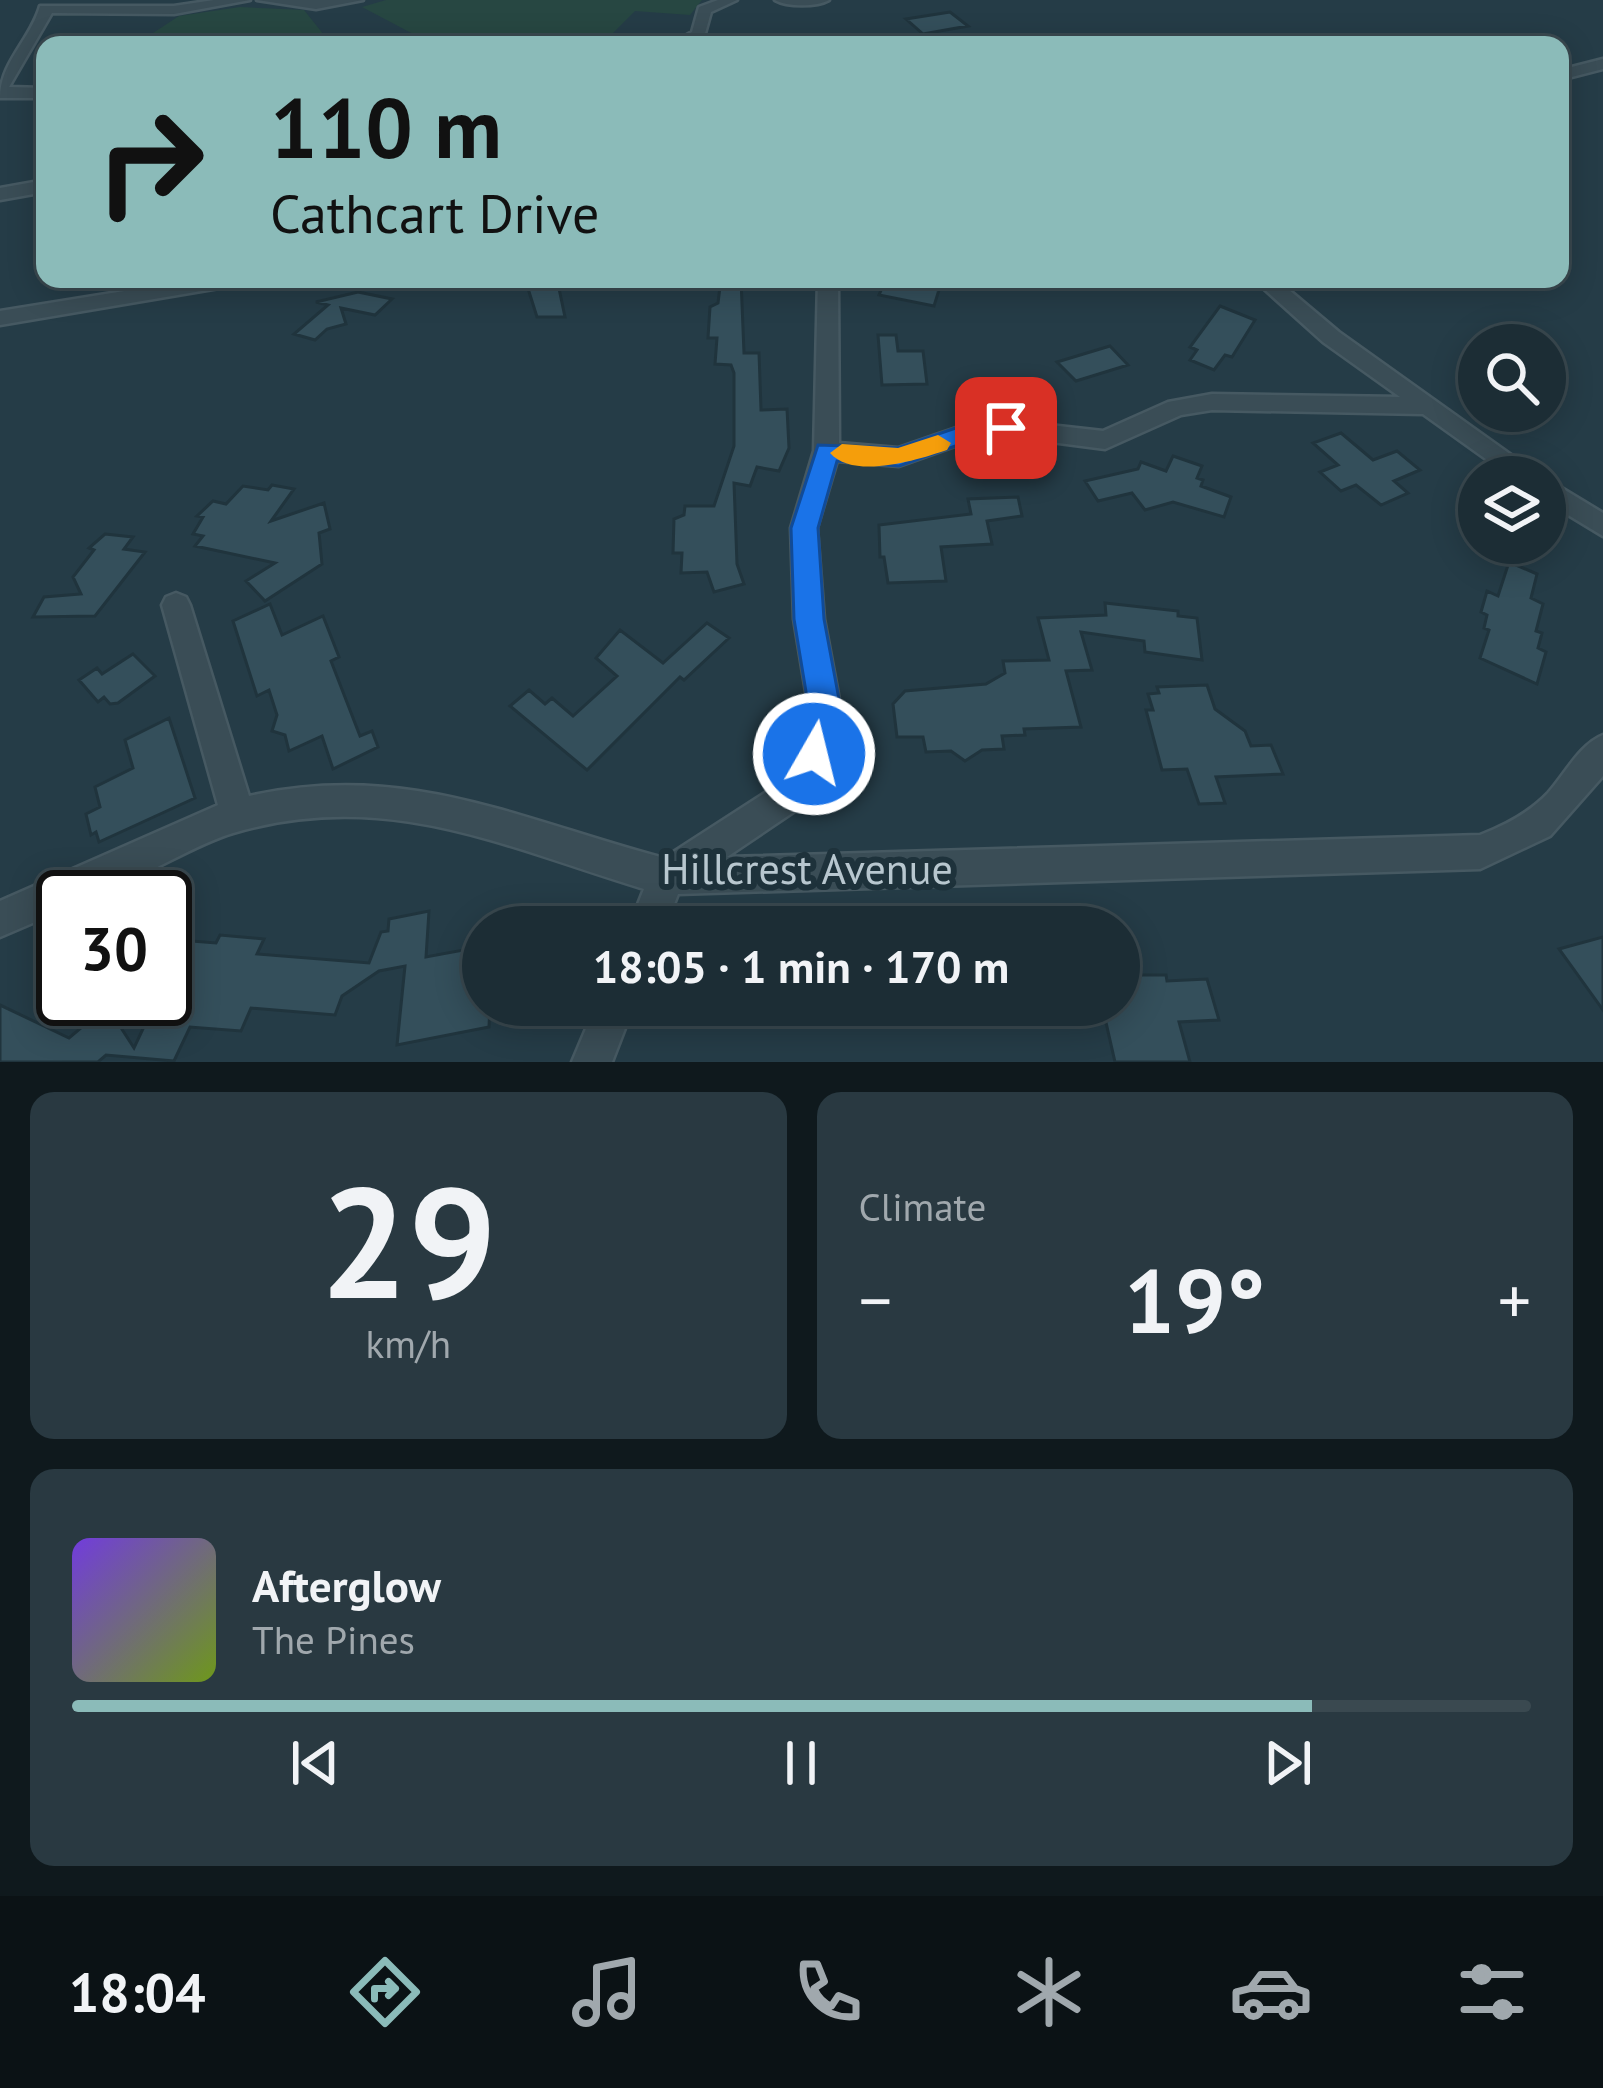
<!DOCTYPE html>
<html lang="en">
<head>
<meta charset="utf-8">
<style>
	body { margin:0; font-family:"PT Sans",sans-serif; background:#293941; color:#f1f3f6; height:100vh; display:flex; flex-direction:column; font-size:45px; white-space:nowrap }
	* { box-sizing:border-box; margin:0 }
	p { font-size:39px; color:#a0a8ad }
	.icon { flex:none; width:66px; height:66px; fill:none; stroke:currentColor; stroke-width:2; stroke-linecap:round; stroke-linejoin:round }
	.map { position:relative; height:1062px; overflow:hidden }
	.side { display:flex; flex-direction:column; gap:30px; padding:30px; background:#0f191d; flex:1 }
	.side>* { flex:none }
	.guide { position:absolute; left:36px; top:36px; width:1533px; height:252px; border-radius:24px; box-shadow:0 6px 30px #0003,0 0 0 3px #3a4950; background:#8bbbb9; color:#111; overflow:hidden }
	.buttons { position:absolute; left:1458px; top:324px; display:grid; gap:24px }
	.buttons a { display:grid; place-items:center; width:108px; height:108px; border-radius:50%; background:#1c2d35; box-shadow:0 6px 30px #0003,0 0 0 3px #3a4950; font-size:60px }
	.speed { position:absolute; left:36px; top:870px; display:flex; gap:24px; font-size:60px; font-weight:700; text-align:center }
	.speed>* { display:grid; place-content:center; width:156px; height:156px; border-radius:50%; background:#1c2d35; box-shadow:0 6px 30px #0003,0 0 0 3px #3a4950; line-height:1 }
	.speed .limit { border:6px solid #111; border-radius:18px; background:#fff; color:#111 }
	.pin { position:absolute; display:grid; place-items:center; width:102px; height:102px; color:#fff; margin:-51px; border-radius:24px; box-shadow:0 6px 18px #0006 }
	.me { position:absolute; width:132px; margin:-66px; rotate:8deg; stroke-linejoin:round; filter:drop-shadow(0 0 9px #0008) }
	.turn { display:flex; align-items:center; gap:42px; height:252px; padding:0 36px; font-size:54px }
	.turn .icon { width:156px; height:156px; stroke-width:2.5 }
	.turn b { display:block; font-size:84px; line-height:102px }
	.big { font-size:90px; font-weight:700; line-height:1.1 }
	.side .card { flex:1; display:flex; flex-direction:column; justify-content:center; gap:18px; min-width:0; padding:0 42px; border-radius:24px; background:#293941 }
	.side .dial { align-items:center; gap:0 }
	.dial b { font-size:156px; line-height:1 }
	.song { display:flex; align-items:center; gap:36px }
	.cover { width:144px; height:144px; border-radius:18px; background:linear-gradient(135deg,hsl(260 70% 55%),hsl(80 70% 35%)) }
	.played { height:12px; border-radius:6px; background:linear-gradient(90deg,#8bbbb9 85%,#3a4950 85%) }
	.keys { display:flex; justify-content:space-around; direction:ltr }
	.heat { display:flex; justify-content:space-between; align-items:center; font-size:66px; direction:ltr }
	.side .tiles { flex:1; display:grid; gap:30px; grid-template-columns:1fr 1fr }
	.card:last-child { grid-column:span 2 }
	.trip { position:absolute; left:462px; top:906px; width:678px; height:120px; border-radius:60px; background:#1c2d35; box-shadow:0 6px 30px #0003,0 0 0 3px #3a4950; font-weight:700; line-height:120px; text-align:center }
	.menu { display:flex; height:192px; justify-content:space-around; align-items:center; background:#0b1215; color:#a0a8ad }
	.menu .icon { width:84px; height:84px }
	.menu .active { color:#8bbbb9 }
	.menu b { font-size:54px; color:#f1f3f6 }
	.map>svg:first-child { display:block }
	.green { fill:#274742 }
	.building { fill:#344f5b; stroke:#20343d; stroke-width:3 }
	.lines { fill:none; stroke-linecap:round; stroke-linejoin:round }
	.minor-casing { stroke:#465962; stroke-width:5 }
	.minor { fill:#3a4d56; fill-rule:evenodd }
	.route { fill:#1a73e8; stroke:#114b97; stroke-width:3 }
	.slow { fill:#f59e0b }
	.labels { text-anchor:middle; stroke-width:12; stroke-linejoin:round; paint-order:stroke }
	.near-street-label { font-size:42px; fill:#b8c7cf; stroke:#1e323b }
</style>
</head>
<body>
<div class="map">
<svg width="1603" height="1062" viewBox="0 0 1603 1062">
	<rect width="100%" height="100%" fill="#253c47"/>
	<path class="green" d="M 386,0 L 702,0 L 690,15 L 635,11 L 605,41 L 573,39 L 573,45 L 386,45 L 417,36 L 362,7 Z
		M 240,7 L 304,10 L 332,45 L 159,45 L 165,41 L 153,33 L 179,16 Z"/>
	<path class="building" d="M 950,12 L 968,26 L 923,34 L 906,19 Z
		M 525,279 L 557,279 L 565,317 L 537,317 Z
		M 721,279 L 741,279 L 744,353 L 759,353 L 761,410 L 787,409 L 789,448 L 779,471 L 757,467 L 750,486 L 734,483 L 737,564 L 744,584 L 714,592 L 707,572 L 681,573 L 682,553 L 673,553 L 674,519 L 684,515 L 685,506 L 714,506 L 734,446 L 734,373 L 731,365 L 715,364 L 717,338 L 708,338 L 710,307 L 718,303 Z
		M 886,279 L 919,279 L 916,286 L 939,290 L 934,306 L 879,295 Z
		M 358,292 L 392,299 L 375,315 L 341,308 L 346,324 L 327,329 L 315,340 L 294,334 L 328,305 L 316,302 Z
		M 1220,306 L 1255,320 L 1232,357 L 1225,355 L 1214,370 L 1190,360 L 1197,350 L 1190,347 Z
		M 878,335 L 896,335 L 898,351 L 923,351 L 927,384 L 882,385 Z
		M 1110,346 L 1128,365 L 1076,381 L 1057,362 Z
		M 1341,433 L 1373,460 L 1397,451 L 1420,470 L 1394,481 L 1408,493 L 1381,505 L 1356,485 L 1341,491 L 1320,472 L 1338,465 L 1313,443 Z
		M 1173,456 L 1202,466 L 1197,478 L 1203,480 L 1201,486 L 1231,497 L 1224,517 L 1173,502 L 1145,510 L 1132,493 L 1098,501 L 1085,481 L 1138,469 L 1141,462 L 1166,471 Z
		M 272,485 L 294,489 L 271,521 L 324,503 L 330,529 L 319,533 L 322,564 L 265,601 L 246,581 L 275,563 L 195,546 L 203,536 L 193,534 L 203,517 L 197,516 L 213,501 L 226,504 L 243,486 L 268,490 Z
		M 1018,497 L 1022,516 L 987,521 L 992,544 L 941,547 L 946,581 L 888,583 L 884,557 L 880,557 L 879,525 L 971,514 L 968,499 Z
		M 105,534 L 133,537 L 124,549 L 145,552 L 95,616 L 33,617 L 44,597 L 81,594 L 73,577 L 94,550 L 89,548 Z
		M 1509,562 L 1537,574 L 1531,598 L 1543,604 L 1536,631 L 1542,633 L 1538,648 L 1546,652 L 1537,684 L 1480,658 L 1489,630 L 1484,628 L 1487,615 L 1481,612 L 1487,591 L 1498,596 Z
		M 1105,603 L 1178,611 L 1178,616 L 1197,618 L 1202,660 L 1145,652 L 1144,641 L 1081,632 L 1092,670 L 1066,671 L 1081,727 L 1024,729 L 1025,735 L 1002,736 L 1004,749 L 982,750 L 965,761 L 951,751 L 926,752 L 923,737 L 897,737 L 893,704 L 905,691 L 986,684 L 1005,673 L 1003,661 L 1049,660 L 1038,618 L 1106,615 Z
		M 270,604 L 282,635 L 323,616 L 339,657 L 331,661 L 360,736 L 372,731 L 378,747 L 333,769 L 322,736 L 289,751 L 285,735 L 272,731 L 277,715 L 269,690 L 257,696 L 233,621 Z
		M 707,623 L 729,638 L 684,680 L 680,677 L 587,770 L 510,706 L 529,690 L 545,704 L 552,698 L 573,716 L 617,676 L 596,658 L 620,630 L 663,663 Z
		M 133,654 L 155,676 L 118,703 L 110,704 L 104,697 L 98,702 L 79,680 L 97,668 L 102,674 Z
		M 1207,685 L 1215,709 L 1245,731 L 1251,746 L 1271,745 L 1283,774 L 1216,777 L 1225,803 L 1199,804 L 1187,769 L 1162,770 L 1146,710 L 1153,710 L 1148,694 L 1159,693 L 1157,687 Z
		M 169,718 L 195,798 L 99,842 L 96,832 L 91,835 L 86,814 L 100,807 L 95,787 L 133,768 L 125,740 Z
		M 429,911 L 426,957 L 474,948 L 473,955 L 482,953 L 483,1005 L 490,1005 L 489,1027 L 397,1045 L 405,966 L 379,971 L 342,996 L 335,1015 L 251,1008 L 241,1031 L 190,1027 L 174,1061 L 106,1055 L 98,1062 L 0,1062 L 0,1005 L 69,1038 L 107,1006 L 134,1048 L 157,999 L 165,999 L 165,968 L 179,940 L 216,943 L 220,935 L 264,939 L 257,954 L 369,963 L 381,932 L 388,931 L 389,919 Z
		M 1603,937 L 1603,1010 L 1559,949 Z
		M 1139,967 L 1141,975 L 1166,975 L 1167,981 L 1207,979 L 1219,1020 L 1179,1022 L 1190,1062 L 1115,1062 L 1102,1005 L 1119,1005 L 1119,968 Z"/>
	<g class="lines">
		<defs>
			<path id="minor" d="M 214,0 L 250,0 L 174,14 L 52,13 L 9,87 L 45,88 L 45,98 L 0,98 C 0,62 31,39 40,6 L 174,6 Z
				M 257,0 L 363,0 L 316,9 Z
				M 718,0 L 737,0 L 711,12 L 704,37 L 688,45 L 670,45 L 692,32 L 699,7 Z
				M 775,0 L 829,0 C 817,7 787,7 775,0 Z
				M 555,41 L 589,41 L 596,45 L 548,45 Z
				M 1603,59 L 1603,69 L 1560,80 L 1560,70 Z
				M 45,180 L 45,192 L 0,200 L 0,188 Z
				M 199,279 L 247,279 L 237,285 L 0,325 L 0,311 Z
				M 818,279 L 838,279 L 839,443 L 898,448 L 973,422 L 1005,420 L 1103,431 L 1168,402 L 1212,394 L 1400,397 L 1323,342 L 1253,279 L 1276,279 L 1339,332 L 1542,477 L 1511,477 L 1423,414 L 1212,410 L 1181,415 L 1105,449 L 1005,436 L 975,439 L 899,466 L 837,461 L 817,528 L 824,619 L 841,710 L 830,754 L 798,809 L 727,857 L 1480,835 C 1506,825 1529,813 1548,793 C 1565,774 1580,744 1603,735 L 1603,776 L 1550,836 L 1480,869 L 678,894 L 665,927 L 629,927 L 644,889 C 503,846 385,788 233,833 C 177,850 121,897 63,897 L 63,910 L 0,937 L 0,901 L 218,805 L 162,605 L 166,597 L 176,593 L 186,597 L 190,605 L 249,796 C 406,761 518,819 664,858 L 774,787 L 799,748 L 809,710 L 794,619 L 791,528 L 814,451 Z
				M 1545,478 L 1603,513 L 1603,536 L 1545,501 Z
				M 596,1005 L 634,1005 L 612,1062 L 572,1062 Z"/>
		</defs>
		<use href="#minor" class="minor-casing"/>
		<use href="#minor" class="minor"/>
	</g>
	<path class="route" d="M 1006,420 L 1014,422 L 1018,428 L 1014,434 L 975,439 L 899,466 L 837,461 L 818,528 L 824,619 L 841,710 L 826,765 L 814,769 L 803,765 L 798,754 L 809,710 L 794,619 L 791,528 L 818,445 L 898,448 L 973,422 Z"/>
	<path class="slow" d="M 938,435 L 951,443 L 947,450 C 917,460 854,480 830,453 L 842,444 L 898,448 Z"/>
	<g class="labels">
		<g class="near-street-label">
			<text x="807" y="884">Hillcrest Avenue</text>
		</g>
	</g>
</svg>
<div class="buttons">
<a><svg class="icon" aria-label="search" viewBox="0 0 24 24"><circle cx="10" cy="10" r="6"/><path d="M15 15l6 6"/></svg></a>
<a><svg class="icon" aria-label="layers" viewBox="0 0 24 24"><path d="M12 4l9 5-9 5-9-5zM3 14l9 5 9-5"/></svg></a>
</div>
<div class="speed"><div class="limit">30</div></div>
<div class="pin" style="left:1006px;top:428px;background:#d93025"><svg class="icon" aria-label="arrive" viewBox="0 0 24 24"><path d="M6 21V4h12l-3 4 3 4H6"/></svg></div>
<svg class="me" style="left:814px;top:754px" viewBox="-20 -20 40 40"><circle r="17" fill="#1a73e8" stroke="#fff" stroke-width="3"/><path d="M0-11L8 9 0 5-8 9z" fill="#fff"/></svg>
<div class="trip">18:05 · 1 min · 170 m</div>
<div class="guide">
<div class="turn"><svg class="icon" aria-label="right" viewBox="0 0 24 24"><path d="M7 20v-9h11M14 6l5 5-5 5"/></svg><div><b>110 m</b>Cathcart Drive</div></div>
</div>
</div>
<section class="side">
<div class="tiles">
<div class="card dial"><b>29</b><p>km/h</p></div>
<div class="card"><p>Climate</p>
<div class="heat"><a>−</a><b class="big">19°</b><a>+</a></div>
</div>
<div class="card">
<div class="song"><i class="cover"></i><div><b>Afterglow</b><p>The Pines</p></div></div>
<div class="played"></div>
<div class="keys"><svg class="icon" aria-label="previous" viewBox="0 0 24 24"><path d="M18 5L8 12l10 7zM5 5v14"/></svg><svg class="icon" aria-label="pause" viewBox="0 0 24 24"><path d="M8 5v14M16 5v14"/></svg><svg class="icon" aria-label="next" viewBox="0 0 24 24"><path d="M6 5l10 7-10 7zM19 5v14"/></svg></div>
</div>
</div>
</section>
<nav class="menu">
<b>18:04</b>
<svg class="icon active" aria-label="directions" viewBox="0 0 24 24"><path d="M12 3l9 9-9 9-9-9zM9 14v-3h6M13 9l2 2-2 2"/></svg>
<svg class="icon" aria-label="music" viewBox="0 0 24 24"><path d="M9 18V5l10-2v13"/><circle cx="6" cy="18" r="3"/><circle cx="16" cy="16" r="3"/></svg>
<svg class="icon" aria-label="phone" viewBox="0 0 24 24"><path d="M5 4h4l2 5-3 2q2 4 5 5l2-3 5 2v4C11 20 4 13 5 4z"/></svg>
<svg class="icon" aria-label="climate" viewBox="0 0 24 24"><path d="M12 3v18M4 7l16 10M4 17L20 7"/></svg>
<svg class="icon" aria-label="car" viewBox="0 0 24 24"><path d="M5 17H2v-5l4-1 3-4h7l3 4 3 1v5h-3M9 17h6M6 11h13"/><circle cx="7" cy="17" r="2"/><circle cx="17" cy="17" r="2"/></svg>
<svg class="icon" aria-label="filters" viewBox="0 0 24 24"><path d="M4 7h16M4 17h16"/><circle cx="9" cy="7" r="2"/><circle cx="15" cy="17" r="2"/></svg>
</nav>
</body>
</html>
